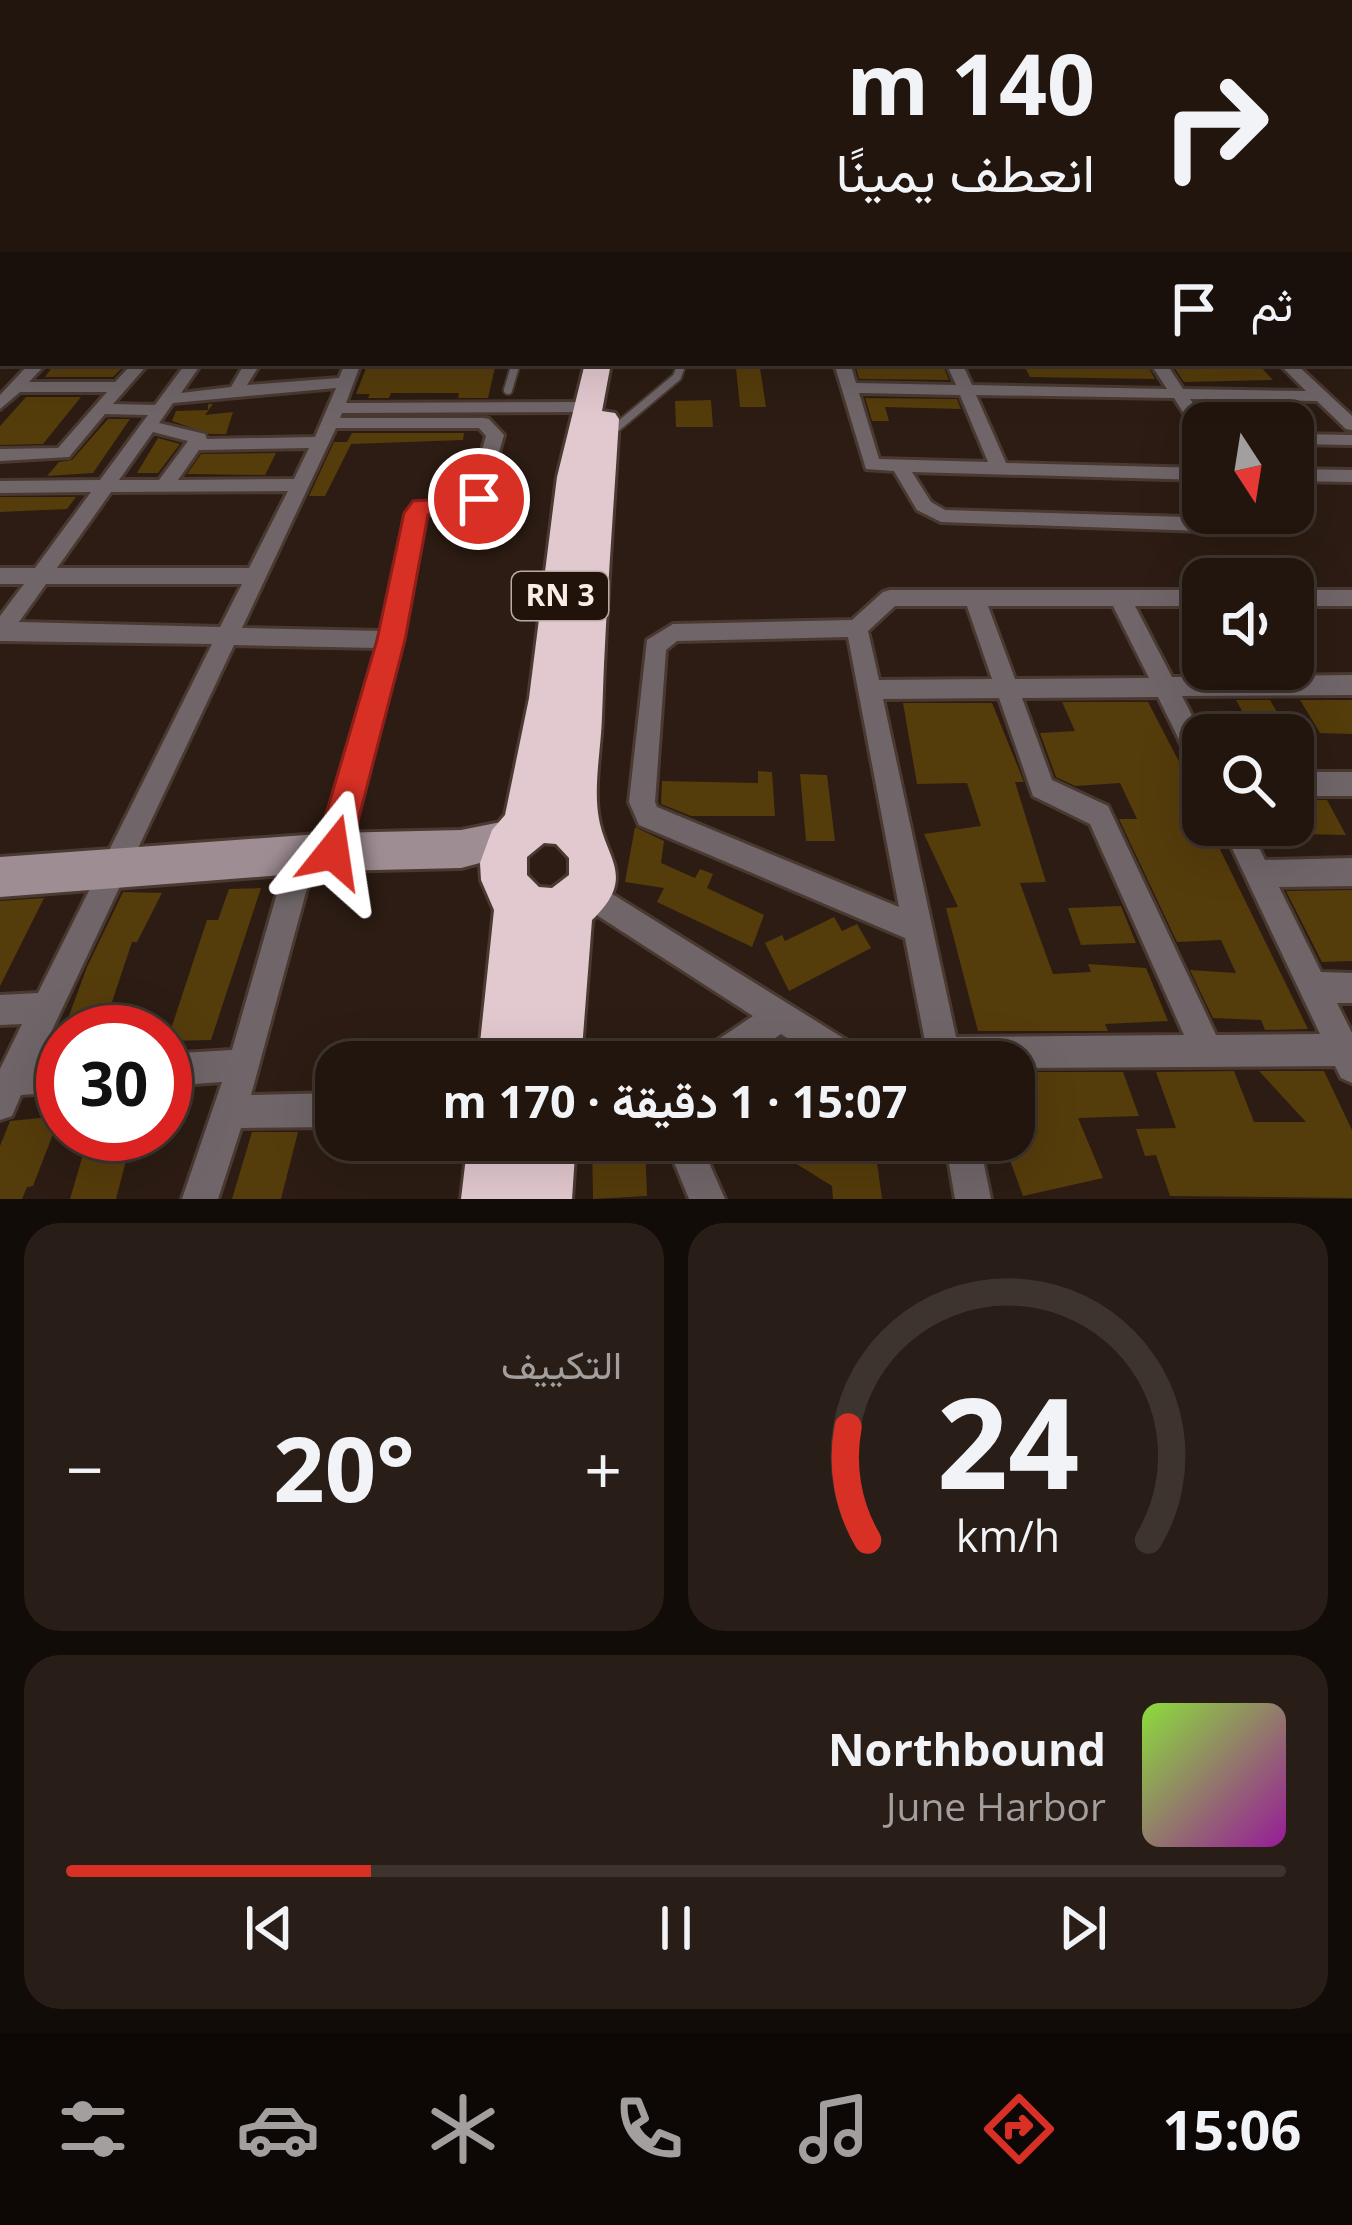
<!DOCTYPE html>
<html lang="ar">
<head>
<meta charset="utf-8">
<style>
	body { margin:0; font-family:"Open Sans",Vazirmatn,sans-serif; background:#291e17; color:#f1f3f6; direction:rtl; height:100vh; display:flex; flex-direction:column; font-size:45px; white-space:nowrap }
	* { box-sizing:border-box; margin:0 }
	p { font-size:39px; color:#a29f9e }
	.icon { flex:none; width:66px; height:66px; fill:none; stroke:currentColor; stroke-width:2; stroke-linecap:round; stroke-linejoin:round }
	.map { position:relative; height:1199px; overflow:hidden; direction:ltr }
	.details { display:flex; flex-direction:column; gap:24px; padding:24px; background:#120c08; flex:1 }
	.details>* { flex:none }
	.top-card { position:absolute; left:0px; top:0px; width:1353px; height:366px; box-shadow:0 12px 48px #0002,0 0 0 3px #3e342e; direction:rtl; background:#21150e; color:#f1f3f6; overflow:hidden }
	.needle { width:78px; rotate:168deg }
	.fabs { position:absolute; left:1182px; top:402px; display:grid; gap:24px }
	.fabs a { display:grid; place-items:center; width:132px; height:132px; border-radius:24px; background:#21150e; box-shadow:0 12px 48px #0002,0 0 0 3px #3e342e; font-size:60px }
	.speed { position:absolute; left:36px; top:1005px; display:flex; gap:24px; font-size:60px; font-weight:700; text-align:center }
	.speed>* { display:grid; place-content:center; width:156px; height:156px; border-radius:50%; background:#21150e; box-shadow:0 12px 48px #0002,0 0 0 3px #3e342e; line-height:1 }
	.speed .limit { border:18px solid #d22; background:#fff; color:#111 }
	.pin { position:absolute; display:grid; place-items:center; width:102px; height:102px; color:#fff; margin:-51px; border:6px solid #fff; border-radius:50%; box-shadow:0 3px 12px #0007 }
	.me { position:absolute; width:132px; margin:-66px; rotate:15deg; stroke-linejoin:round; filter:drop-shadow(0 0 9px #0008) }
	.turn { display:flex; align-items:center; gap:42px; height:252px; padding:0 60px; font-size:54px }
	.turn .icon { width:156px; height:156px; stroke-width:2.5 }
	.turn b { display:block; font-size:84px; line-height:102px }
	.then { display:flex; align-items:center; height:114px; padding:0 60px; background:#0003; gap:24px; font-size:45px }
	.big { font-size:90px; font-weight:700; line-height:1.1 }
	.details .widget { flex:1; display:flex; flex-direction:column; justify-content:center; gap:18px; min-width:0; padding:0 42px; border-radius:36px; background:#291e17 }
	.details .dial { align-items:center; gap:0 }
	.dial svg { height:312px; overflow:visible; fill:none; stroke:#3e342e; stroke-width:7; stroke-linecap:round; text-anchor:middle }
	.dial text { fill:#f1f3f6; stroke:none }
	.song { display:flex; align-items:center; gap:36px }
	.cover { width:144px; height:144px; border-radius:18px; background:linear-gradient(135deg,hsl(90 70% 55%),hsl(300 70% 35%)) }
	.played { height:12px; border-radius:6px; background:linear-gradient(90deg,#d93025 25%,#3e342e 25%) }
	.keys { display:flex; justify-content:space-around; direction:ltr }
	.heat { display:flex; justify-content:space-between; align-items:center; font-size:66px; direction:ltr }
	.details .tiles { flex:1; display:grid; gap:24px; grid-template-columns:1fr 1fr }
	.widget:last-child { grid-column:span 2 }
	.trip { position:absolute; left:315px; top:1041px; width:720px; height:120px; border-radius:36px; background:#21150e; box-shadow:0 12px 48px #0002,0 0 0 3px #3e342e; font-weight:700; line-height:120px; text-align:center; direction:rtl }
	.menu { display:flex; height:192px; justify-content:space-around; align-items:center; background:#0d0806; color:#a29f9e }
	.menu .icon { width:84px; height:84px }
	.menu .on { color:#d93025 }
	.menu b { font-size:54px; color:#f1f3f6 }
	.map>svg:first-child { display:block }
	.building { fill:#553c0b }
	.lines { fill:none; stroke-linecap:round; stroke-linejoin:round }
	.lane-casing { stroke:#493931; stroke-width:12 }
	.street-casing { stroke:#493931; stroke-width:6 }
	.secondary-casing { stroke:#493931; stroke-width:6 }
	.highway-casing { stroke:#493931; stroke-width:6 }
	.lane { stroke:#706669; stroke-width:8 }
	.street { fill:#706669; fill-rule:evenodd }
	.secondary { fill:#9e8d92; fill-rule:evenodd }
	.highway { fill:#e2c8cf; fill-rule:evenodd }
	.route { fill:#d93025; stroke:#8d1f18; stroke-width:3 }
	.labels { text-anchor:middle; stroke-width:12; stroke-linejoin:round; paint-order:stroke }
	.shield { fill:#22130a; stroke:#b8aca5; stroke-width:3 }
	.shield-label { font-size:30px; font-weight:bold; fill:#f9ede7 }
</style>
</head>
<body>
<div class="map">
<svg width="1352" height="1199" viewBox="0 0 1352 1199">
	<rect width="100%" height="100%" fill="#2c1c13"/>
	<path class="building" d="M 368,363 L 496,363 L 488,398 L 458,398 L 459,393 L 391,393 L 389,398 L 368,398 L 370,394 L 356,394 Z
		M 855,363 L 942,363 L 949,380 L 859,379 Z
		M 1023,363 L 1146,363 L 1155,379 L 1030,377 Z
		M 1171,363 L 1258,364 L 1273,380 L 1184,382 Z
		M 75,364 L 72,368 L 125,365 L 113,377 L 45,377 L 53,366 Z
		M 736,368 L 760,368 L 766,407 L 740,407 Z
		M 26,397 L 81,397 L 43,444 L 0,445 L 0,426 Z
		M 865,398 L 957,399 L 961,409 L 885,407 L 889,421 L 872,421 Z
		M 711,400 L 713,427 L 676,427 L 675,401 Z
		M 208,404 L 213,404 L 205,415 L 233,412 L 226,434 L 210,434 L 172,421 L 176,411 L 208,410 Z
		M 108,419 L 130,419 L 93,473 L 47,476 L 59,462 L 72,460 Z
		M 352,433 L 464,433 L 463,440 L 351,444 L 325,496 L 309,496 L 334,442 L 347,442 Z
		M 158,438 L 180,444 L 158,473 L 137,473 Z
		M 276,453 L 265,475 L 187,474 L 201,454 Z
		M 0,497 L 76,497 L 67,509 L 0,512 Z
		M 1236,700 L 1270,700 L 1289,733 L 1254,733 Z
		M 1300,700 L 1352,700 L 1352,734 L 1320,733 Z
		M 1062,702 L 1148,702 L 1188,779 L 1184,779 L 1203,825 L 1208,825 L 1308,1029 L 1265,1030 L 1261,1020 L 1213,1018 L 1190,970 L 1236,973 L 1221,940 L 1177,942 L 1119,819 L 1137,819 L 1120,783 L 1075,786 L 1056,777 L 1040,733 L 1075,731 Z
		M 903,703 L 992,703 L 1024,782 L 1015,782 L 1046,882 L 1020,883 L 1053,974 L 1091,972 L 1088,964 L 1146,968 L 1168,1021 L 1105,1024 L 1108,1031 L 978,1031 L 946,908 L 958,907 L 924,834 L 981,826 L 967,783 L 917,784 Z
		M 758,771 L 772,772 L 775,816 L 691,816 L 661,804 L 662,781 L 758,783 Z
		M 800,774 L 827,775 L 835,841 L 806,841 Z
		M 1293,800 L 1327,800 L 1346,835 L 1304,834 L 1293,812 Z
		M 635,827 L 664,841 L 661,863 L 695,878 L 700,869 L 713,874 L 707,888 L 764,915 L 752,947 L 657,902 L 664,888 L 625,882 Z
		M 261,888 L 211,1040 L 167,1041 L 207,920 L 218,920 L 229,889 Z
		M 1352,890 L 1352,961 L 1322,962 L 1286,891 Z
		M 123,892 L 162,893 L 137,942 L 132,942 L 102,1032 L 63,1032 L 87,967 Z
		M 44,898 L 0,986 L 0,901 Z
		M 1121,906 L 1136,943 L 1081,945 L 1068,908 Z
		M 834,917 L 842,931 L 857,924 L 871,948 L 789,991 L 765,943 L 782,935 L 785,941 Z
		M 1234,1071 L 1254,1122 L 1306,1122 L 1259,1071 L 1324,1071 L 1352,1130 L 1352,1198 L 1170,1196 L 1156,1155 L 1145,1156 L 1136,1129 L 1176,1128 L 1156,1072 Z
		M 1014,1072 L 1123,1072 L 1139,1116 L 1078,1118 L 1103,1178 L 1023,1196 L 1003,1141 L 1014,1140 Z
		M 60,1116 L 33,1186 L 27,1187 L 22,1199 L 0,1199 L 0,1146 L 10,1121 Z
		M 252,1132 L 298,1132 L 281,1199 L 232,1199 Z
		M 89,1134 L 133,1134 L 116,1199 L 70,1199 Z
		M 592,1140 L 645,1140 L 647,1196 L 593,1199 Z
		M 758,1140 L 874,1140 L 882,1199 L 833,1199 L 832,1186 Z"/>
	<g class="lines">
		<defs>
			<path id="lane" d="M 508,390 L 516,363
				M 610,433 L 677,377 L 682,363"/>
			<path id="street" d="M 0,185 L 3,185 L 3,191 L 0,191 Z
				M 0,245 L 3,245 L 3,253 L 0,253 Z
				M 30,363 L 47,363 L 29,382 L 115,382 L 133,363 L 149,363 L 113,404 L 155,405 L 186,363 L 202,363 L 181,393 L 231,387 L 245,363 L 261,363 L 247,385 L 339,378 L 345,363 L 361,363 L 346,403 L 587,402 L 595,407 L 587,412 L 342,413 L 340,418 L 483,418 L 489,419 L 504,435 L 483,507 L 426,515 L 402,640 L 343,861 L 333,865 L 323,861 L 319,852 L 378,648 L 234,645 L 37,1062 L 63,1060 L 63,1092 L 21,1095 L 12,1116 L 0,1120 L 0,1069 L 22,1024 L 0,1025 L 0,995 L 38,993 L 212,644 L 0,641 L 0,616 L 24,584 L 0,584 L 0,568 L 35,568 L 91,492 L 0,493 L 0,481 L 100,480 L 148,415 L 105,414 L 69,457 L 0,461 L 0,449 L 58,448 L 107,392 L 20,392 L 0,409 L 0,395 ZM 336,388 L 315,437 L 207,439 L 205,434 L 159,423 L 173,403 ZM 336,428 L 479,428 L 486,436 L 468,498 L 418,504 L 409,510 L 382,631 L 242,628 ZM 153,432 L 188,441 L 159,480 L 119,480 ZM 309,448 L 294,479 L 178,480 L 199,450 ZM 288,491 L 249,568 L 57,568 L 111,492 ZM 46,584 L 242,584 L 220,627 L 19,622 Z
				M 834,363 L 850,363 L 856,383 L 956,385 L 946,363 L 962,363 L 972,385 L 1167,389 L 1150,363 L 1166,363 L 1183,389 L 1306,391 L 1278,363 L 1295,363 L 1352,416 L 1352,430 L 1346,429 L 1317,401 L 1190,399 L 1207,423 L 1203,423 L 1203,435 L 1197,434 L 1174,398 L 976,395 L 1006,463 L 1203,468 L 1203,480 L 912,472 L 931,502 L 945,510 L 1253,519 L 1250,513 L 1269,513 L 1275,523 L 1260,533 L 941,522 L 917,510 L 894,471 L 866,469 ZM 859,393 L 960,395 L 988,462 L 879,459 Z
				M 1293,434 L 1352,435 L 1352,445 L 1293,444 Z
				M 1293,469 L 1352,470 L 1352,482 L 1293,481 Z
				M 890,590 L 1203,590 L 1203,606 L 1135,606 L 1172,677 L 1352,675 L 1352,695 L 1182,696 L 1203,737 L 1203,773 L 1194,770 L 1158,697 L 1022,698 L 1052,780 L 1108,806 L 1216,1035 L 1320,1034 L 1221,825 L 1248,825 L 1265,860 L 1352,858 L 1352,886 L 1279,887 L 1321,972 L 1352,973 L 1352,1003 L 1337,1003 L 1352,1033 L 1352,1083 L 1341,1078 L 1335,1066 L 1014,1068 L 1014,1062 L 929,1062 L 905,938 L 639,825 L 629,802 L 647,640 L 673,624 L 852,620 L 883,592 ZM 895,606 L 967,606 L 992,679 L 879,680 L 868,631 ZM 988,606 L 1113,606 L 1149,678 L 1015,679 ZM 848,637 L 899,907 L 657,807 L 655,802 L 666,650 L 677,641 ZM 999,698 L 1033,796 L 1090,824 L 1184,1035 L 956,1037 L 883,699 Z
				M 1293,590 L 1352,590 L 1352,606 L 1293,606 Z
				M 1293,772 L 1352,772 L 1352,796 L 1293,796 Z
				M 302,842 L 312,846 L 316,855 L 251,1095 L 336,1093 L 336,1127 L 241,1128 L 218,1199 L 182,1199 L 222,1082 L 165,1086 L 165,1054 L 232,1050 L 288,855 L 292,846 Z
				M 585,877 L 864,1051 L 869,1062 L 824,1062 L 781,1034 L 740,1062 L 696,1062 L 701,1051 L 753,1016 L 575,901 L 571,891 L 575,881 Z
				M 665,1140 L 699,1140 L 725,1199 L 689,1199 Z
				M 945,1140 L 979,1140 L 991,1199 L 955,1199 Z"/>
			<path id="secondary" d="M 516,819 L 529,824 L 535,837 L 529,850 L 461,868 L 333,871 L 0,897 L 0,857 L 333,833 L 461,830 Z"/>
			<path id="highway" d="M 585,363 L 611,363 L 602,411 L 615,413 L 619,419 C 613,518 605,617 602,717 C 601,749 593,788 599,819 C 606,859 637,877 592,920 L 581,1062 L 478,1062 L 494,910 L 481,880 L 480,863 L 492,830 L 505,815 L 529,698 L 557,477 ZM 544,843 L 556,844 L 569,858 L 569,875 L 552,888 L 539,887 L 527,875 L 527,857 Z
				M 468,1140 L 576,1140 L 572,1199 L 461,1199 Z"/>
		</defs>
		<use href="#lane" class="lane-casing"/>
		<use href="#street" class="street-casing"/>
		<use href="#secondary" class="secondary-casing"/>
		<use href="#highway" class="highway-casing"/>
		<use href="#lane" class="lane"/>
		<use href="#street" class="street"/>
		<use href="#secondary" class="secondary"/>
		<use href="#highway" class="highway"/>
	</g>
	<linearGradient id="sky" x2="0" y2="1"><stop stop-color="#180f0a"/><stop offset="0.49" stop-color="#454044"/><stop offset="1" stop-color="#454044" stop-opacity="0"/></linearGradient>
	<rect width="1352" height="327" fill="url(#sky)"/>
	<path class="route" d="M 479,491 L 491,499 L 468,514 L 428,515 L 405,640 L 350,852 L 345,864 L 333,869 L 320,864 L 315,852 L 377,640 L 404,513 L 413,501 L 463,498 Z"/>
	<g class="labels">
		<rect class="shield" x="512" y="572" width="96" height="48" rx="9"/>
		<g class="shield-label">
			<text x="560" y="606">RN 3</text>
		</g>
	</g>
</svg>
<div class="fabs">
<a><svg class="needle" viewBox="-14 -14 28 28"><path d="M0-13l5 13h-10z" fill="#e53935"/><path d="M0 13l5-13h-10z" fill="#a29f9e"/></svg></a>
<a><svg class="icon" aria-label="sound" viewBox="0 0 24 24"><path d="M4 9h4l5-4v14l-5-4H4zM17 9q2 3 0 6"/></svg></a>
<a><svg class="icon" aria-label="search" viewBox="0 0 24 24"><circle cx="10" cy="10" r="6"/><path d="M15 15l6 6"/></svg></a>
</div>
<div class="speed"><div class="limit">30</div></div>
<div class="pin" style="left:479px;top:499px;background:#d93025"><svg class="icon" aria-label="arrive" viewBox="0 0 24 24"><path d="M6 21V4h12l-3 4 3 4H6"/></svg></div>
<svg class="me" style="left:333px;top:852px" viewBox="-20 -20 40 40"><path d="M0-17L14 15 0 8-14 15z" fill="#d93025" stroke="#fff" stroke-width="4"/></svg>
<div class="trip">15:07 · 1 دقيقة · 170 m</div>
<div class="top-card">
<div class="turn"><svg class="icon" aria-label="right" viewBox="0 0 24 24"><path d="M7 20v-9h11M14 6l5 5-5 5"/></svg><div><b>140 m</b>انعطف يمينًا</div></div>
<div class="then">ثم<svg class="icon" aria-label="arrive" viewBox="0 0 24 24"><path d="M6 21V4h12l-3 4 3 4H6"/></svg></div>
</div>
</div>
<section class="details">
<div class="tiles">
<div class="widget dial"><svg viewBox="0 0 100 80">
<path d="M14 69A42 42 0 1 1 86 69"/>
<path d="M14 69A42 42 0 0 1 9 40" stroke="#d93025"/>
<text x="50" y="56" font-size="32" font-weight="700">24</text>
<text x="50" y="72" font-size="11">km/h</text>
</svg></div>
<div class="widget"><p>التكييف</p>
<div class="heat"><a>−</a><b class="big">20°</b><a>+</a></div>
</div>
<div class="widget">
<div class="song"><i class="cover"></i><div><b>Northbound</b><p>June Harbor</p></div></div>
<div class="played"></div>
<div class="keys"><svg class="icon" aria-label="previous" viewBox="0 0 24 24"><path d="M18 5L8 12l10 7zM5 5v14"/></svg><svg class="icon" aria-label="pause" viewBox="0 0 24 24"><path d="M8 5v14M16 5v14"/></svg><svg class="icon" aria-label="next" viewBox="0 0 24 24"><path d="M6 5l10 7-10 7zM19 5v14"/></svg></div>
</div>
</div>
</section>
<nav class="menu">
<b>15:06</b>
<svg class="icon on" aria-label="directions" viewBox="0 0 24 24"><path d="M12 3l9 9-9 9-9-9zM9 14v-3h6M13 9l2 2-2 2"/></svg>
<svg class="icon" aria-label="music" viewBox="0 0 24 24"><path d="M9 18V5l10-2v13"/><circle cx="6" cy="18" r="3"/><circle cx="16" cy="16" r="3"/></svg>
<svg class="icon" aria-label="phone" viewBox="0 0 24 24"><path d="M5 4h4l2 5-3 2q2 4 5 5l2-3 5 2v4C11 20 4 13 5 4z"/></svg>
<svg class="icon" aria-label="climate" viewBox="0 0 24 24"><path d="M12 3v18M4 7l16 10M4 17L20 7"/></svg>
<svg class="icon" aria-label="car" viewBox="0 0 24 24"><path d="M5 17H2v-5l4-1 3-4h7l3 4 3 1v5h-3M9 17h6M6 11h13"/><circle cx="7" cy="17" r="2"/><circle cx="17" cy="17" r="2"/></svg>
<svg class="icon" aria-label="filters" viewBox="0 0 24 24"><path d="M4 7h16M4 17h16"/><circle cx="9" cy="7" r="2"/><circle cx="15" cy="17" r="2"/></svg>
</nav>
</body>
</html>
